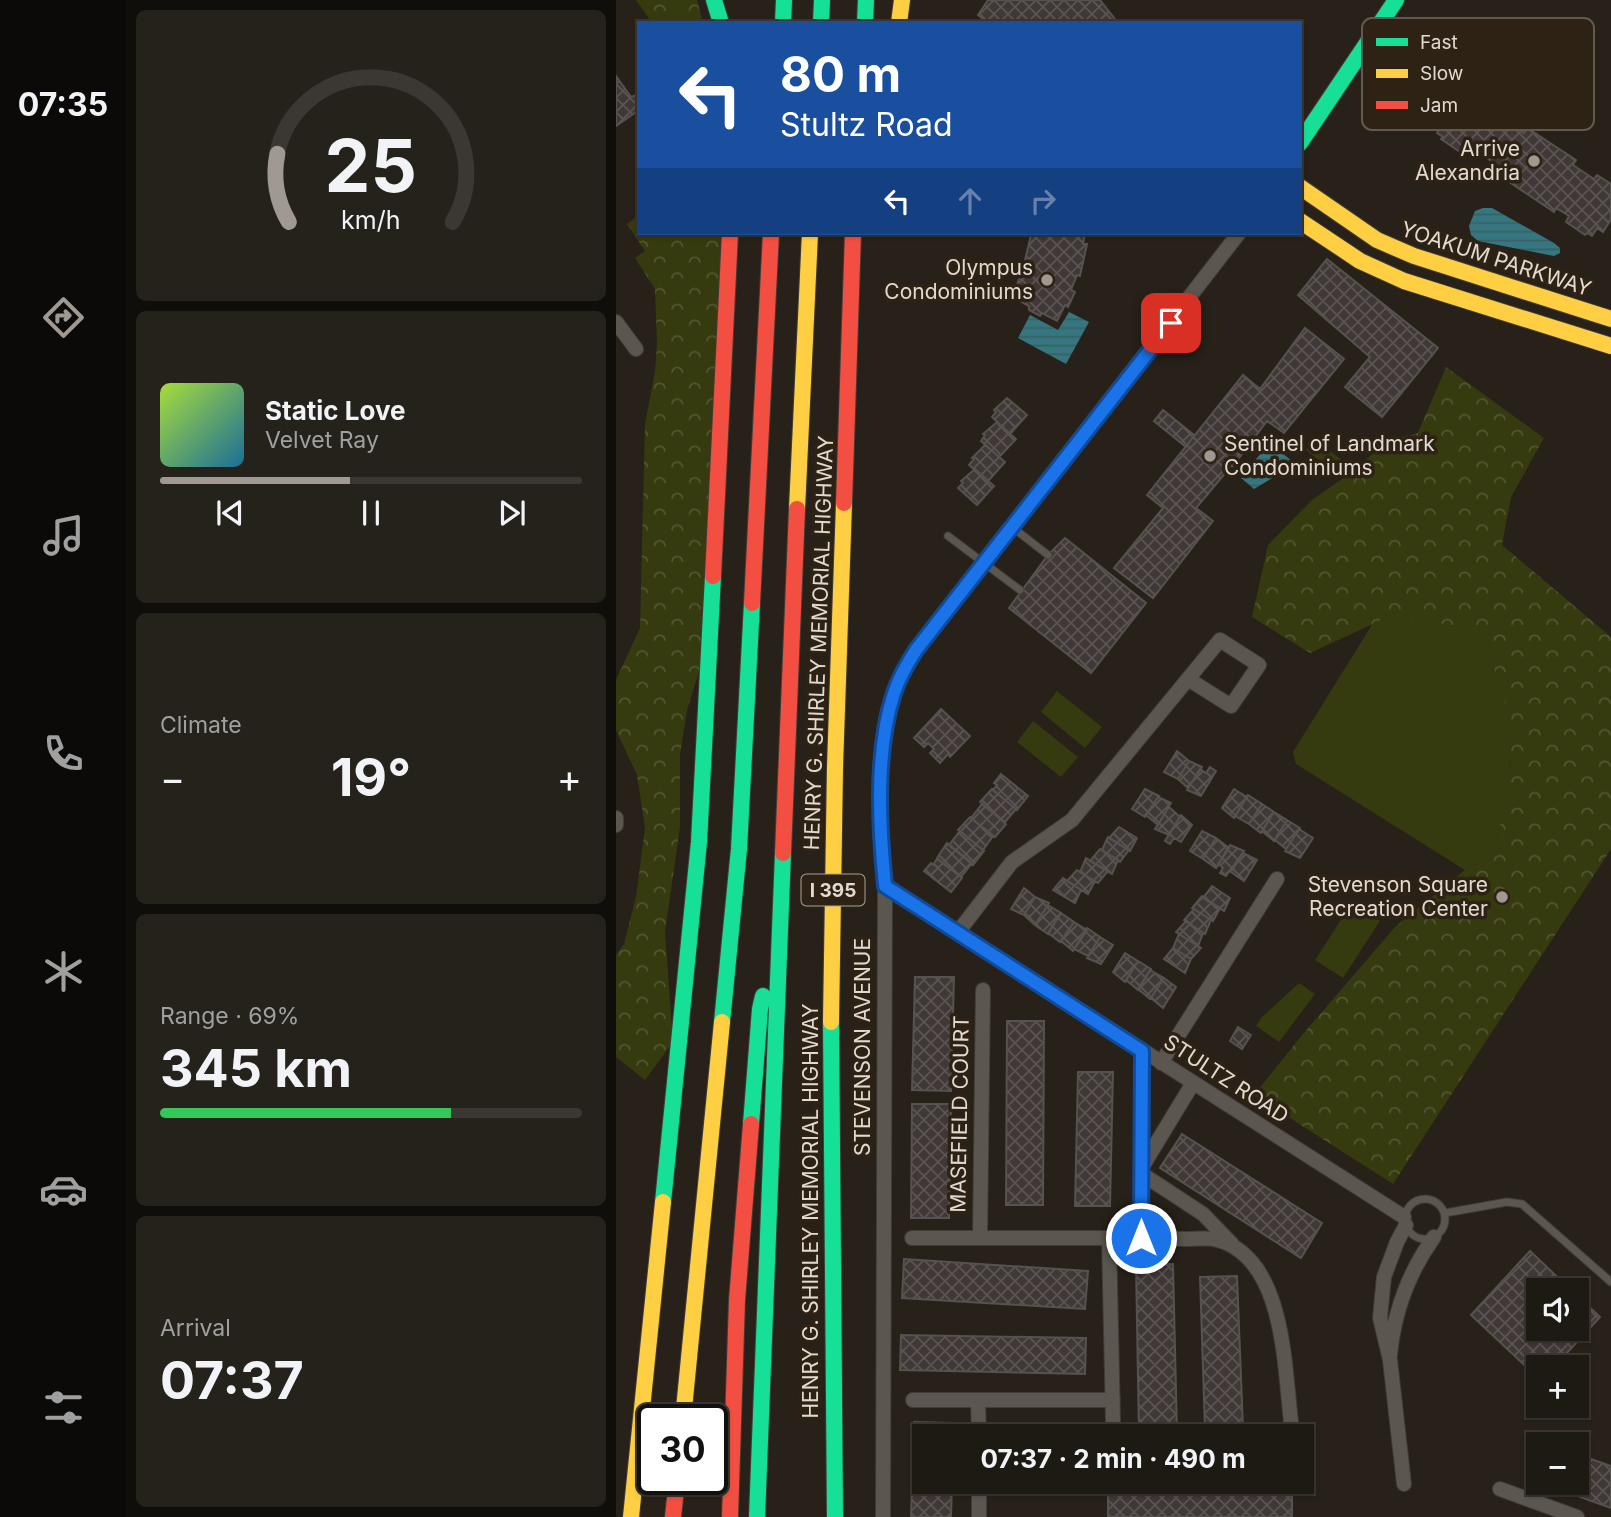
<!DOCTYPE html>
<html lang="en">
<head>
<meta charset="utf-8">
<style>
	body { margin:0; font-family:Inter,sans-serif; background:#25221c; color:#f1f3f6; height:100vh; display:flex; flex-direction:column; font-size:26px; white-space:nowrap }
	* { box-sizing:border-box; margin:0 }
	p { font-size:23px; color:#a0a0a0 }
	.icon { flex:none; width:38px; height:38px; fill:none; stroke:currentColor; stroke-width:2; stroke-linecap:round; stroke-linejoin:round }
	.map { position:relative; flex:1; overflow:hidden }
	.panel { display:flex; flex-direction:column; gap:10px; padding:10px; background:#100e0a; width:490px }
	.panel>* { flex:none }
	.banner { position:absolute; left:21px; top:21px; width:665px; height:214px; border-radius:0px; box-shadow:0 2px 5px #0004,0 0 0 2px #3b3833; background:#1a4fa0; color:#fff; overflow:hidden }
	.tools { position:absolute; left:910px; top:1278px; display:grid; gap:14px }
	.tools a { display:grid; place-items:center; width:63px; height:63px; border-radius:0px; background:#1d1913; box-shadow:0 2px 5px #0004,0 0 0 2px #3b3833; font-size:35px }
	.speed { position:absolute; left:21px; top:1404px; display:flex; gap:14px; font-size:35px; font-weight:700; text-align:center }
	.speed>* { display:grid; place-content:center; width:91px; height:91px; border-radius:50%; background:#1d1913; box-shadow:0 2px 5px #0004,0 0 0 2px #3b3833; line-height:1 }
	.speed .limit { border:4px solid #111; border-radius:10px; background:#fff; color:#111 }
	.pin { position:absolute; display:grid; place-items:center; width:60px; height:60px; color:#fff; margin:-30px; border-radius:14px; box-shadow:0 4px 10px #0006 }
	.me { position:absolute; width:77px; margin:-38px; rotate:0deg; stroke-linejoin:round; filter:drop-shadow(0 0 5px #0008) }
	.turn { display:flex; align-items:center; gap:24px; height:147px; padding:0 28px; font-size:32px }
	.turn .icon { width:91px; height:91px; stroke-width:2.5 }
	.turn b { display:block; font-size:49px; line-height:60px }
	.lanes { display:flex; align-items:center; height:66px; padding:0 28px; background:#0003; justify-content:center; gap:35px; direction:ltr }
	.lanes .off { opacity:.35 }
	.big { font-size:52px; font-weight:700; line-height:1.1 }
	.panel .card { flex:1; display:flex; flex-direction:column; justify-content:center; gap:10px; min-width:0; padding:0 24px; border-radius:10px; background:#25221c }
	.panel .dial { align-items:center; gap:0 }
	.dial svg { height:182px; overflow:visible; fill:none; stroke:#3b3833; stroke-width:7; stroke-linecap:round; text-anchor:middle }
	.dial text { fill:#f1f3f6; stroke:none }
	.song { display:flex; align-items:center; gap:21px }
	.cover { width:84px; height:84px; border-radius:10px; background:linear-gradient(135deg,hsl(80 70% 55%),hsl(200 70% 35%)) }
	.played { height:7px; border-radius:4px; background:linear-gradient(90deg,#a09991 45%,#3b3833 45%) }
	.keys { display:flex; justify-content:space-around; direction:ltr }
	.heat { display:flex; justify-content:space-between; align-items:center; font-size:38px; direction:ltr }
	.charge { height:10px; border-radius:5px; background:linear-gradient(90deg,#34c759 69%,#3b3833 0) }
	.trip { position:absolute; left:296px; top:1424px; width:402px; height:70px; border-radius:0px; background:#1d1913; box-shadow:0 2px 5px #0004,0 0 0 2px #3b3833; font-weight:700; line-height:70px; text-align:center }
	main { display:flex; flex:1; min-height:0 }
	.tab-bar { display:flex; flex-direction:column; width:126px; justify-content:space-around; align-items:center; background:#0c0a08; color:#a0a0a0 }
	.tab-bar .icon { width:49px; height:49px }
	.tab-bar .active { color:#a09991 }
	.tab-bar b { font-size:32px; color:#f1f3f6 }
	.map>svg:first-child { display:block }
	.forest { fill:url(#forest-crowns) }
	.park { fill:#353b0f }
	.water { fill:url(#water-rules) }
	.building { fill:url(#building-cross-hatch); stroke:#57514f; stroke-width:2 }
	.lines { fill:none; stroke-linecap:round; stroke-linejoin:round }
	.lane-casing { stroke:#413c37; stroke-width:9 }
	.street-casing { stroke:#413c37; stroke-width:16 }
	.fast-casing { stroke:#413c37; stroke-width:18 }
	.slow-casing { stroke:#413c37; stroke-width:18 }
	.jam-casing { stroke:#413c37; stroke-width:18 }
	.lane { stroke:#5b5750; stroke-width:7 }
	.street { stroke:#5b5750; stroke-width:14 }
	.fast { stroke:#16e098; stroke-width:16 }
	.slow { stroke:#ffcf43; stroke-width:16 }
	.jam { stroke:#f24e42; stroke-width:16 }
	.route-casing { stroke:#114b97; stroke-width:18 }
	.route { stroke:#1a73e8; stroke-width:12 }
	.poi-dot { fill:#a09991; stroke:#2d2213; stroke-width:2.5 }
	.labels { text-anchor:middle; stroke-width:7; stroke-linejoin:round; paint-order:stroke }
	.shield { fill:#2d2213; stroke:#aba398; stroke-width:2 }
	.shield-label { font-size:19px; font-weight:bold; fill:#e1dad1 }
	.poi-label { font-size:21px; fill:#e1dad1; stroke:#2d2213; text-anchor:end }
	.street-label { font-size:21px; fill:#e1dad1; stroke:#2d2213 }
	.key { fill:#2d2213; stroke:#63594c; stroke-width:2 }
	.key-label { font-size:19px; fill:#e1dad1 }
</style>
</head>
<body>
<main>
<nav class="tab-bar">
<b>07:35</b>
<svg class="icon active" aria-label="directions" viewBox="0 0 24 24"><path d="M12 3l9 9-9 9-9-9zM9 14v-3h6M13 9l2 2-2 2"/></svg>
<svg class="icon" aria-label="music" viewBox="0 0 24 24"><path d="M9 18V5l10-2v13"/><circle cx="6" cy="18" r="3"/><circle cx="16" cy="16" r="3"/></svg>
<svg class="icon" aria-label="phone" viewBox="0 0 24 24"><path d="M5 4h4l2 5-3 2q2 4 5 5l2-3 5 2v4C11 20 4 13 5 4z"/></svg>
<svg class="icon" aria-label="climate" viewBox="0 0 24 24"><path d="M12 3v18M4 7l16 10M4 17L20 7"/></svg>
<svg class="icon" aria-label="car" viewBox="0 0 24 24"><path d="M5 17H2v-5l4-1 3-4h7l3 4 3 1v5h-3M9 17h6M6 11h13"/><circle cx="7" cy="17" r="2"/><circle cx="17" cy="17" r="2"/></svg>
<svg class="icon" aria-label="filters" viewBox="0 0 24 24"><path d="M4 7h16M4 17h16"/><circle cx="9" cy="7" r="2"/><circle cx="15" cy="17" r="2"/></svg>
</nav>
<section class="panel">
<div class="card dial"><svg viewBox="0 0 100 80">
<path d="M14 69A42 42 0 1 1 86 69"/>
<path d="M14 69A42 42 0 0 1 9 39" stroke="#a09991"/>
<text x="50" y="56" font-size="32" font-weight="700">25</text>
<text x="50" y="72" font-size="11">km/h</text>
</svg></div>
<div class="card">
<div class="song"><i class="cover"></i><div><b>Static Love</b><p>Velvet Ray</p></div></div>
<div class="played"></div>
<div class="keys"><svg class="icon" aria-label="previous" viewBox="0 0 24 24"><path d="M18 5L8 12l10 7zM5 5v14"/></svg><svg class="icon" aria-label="pause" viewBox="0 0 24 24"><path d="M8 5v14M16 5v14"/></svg><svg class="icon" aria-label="next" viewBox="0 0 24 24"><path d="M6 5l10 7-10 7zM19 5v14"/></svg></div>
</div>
<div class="card"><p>Climate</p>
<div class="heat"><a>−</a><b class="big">19°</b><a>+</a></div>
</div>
<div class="card"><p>Range · 69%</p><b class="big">345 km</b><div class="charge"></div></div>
<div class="card"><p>Arrival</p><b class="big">07:37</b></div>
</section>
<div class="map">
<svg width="995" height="1517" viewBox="0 0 995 1517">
	<defs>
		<pattern id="forest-crowns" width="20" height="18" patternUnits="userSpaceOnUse" patternTransform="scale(1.75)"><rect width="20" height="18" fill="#353b0f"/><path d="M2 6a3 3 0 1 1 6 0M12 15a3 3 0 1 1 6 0" fill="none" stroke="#525731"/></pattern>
		<pattern id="water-rules" width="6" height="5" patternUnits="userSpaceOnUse" patternTransform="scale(1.75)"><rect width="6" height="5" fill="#357781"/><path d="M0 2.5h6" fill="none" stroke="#3c5f63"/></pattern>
		<pattern id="building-cross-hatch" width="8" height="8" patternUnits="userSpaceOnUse" patternTransform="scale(1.75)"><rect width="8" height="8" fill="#403836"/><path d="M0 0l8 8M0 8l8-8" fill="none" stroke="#5b5452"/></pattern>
	</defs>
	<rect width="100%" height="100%" fill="#272119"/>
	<path class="forest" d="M 20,0 L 81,0 L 87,23 L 36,23 Z
		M 23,215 L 23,233 L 105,233 L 96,630 L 71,710 L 64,755 L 64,827 L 49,932 L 57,1042 L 29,1080 L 0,1057 L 0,955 L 8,944 L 20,897 L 29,828 L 21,775 L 0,730 L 0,680 L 24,628 L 29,424 L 39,372 L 41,343 L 39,289 L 19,258 L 29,251 L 11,224 Z
		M 830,367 L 928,438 L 895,497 L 886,545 L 995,637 L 995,849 L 777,1184 L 638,1095 L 687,1034 L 780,926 L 849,870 L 867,860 L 882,833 L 888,805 L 894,761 L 893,723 L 770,618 L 694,653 L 636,617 L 652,545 L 696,500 L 733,474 L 773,440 L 802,433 Z"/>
	<path class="park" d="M 698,440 L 725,459 L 713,476 L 707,476 L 701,467 L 705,462 L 690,450 Z
		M 770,618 L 803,619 L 862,631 C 875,660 889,691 893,723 C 897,756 891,834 868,859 C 863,864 855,867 849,870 L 680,764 L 677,752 L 757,623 Z
		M 441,691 L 486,727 L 469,748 L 425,712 Z
		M 417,721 L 462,757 L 445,777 L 401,742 Z
		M 736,903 L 764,921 L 727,978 L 699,960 Z
		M 683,983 L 699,994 L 663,1042 L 640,1026 L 646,1017 Z"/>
	<path class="water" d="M 867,208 L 876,208 L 938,243 L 944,248 L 944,253 L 938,256 L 862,241 L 855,235 L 853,226 L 859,211 Z
		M 453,312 L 473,322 L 450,364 L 402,338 L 414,315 L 442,330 Z
		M 653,443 L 680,464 L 638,489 L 625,478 Z"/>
	<path class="building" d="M 372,0 L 484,0 L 502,23 L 372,23 L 362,15 Z
		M 0,76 L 15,97 L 23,94 L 21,105 L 23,110 L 0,126 Z
		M 851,88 L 875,104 L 872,109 L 908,133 L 911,128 L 960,160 L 957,165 L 978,179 L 981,175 L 995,184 L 995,219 L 987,232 L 981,228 L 976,236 L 971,233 L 969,235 L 950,222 L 953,216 L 940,208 L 938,212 L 874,169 L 878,163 L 850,144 L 844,152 L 825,139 L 827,137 L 821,133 L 826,126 L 821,122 L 839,94 L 845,98 Z
		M 419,233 L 469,233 L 467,244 L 471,244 L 464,276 L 461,275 L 455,290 L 459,292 L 452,307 L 449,305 L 441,321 L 426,313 L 424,316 L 413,310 L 413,306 L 398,298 L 404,285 L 401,284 L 406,272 L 409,274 L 413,261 L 409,260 L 415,235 L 419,236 Z
		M 711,259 L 822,348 L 766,417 L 729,387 L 754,357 L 682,295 Z
		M 689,328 L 728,359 L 668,433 L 651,421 L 617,466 L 616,465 L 580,508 L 597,521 L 537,598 L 498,568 L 547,508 L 531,495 L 627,375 L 644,389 Z
		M 391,398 L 411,415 L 394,434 L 376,417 L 380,412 L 378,410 Z
		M 547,410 L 578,435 L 570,447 L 538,421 Z
		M 381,422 L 400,439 L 383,457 L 365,441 L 369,435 L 367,434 Z
		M 369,445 L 389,462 L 372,481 L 353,465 L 358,459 L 356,458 Z
		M 359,469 L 378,486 L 361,505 L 342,488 L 347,483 L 345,481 Z
		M 449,538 L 530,603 L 475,673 L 393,608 L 432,555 Z
		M 325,709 L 354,736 L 334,757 L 332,754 L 324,763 L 314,753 L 318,749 L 312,743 L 308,747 L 298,738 Z
		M 561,751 L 573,761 L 562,779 L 548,772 Z
		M 573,761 L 586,767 L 572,788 L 562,779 Z
		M 594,767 L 600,771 L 585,796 L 571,790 L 584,769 L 590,773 Z
		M 385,774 L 412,796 L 401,810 L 377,790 L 381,785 L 378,783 Z
		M 376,789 L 400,809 L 389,822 L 364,802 Z
		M 529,789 L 543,796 L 529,817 L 516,809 Z
		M 618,789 L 631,797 L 618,818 L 606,808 Z
		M 632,795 L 646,804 L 633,824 L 619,816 Z
		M 542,797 L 555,803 L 542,825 L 530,815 Z
		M 366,804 L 390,824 L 379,837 L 355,818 Z
		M 646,804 L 658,812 L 645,833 L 633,824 Z
		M 553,807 L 564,817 L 553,835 L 539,829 Z
		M 658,812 L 671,820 L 658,841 L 646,831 Z
		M 565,815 L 576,825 L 565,842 L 558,838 L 554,844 L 549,841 Z
		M 354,817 L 377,836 L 367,850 L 342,830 Z
		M 671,820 L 684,828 L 670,849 L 659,840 Z
		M 503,827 L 521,838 L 514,851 L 493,838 Z
		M 683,829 L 697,838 L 684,858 L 669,851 Z
		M 344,831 L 368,851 L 357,865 L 333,845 Z
		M 586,831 L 600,838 L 587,859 L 574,851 Z
		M 492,837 L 513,850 L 504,862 L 486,850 Z
		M 600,838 L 613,848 L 600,868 L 587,859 Z
		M 331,843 L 356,863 L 345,877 L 321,858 Z
		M 614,845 L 628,851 L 610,876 L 604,873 L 607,868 L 602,864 Z
		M 484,849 L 502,860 L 496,874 L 474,861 Z
		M 627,853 L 641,860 L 628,881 L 615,872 Z
		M 470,858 L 492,871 L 482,883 L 464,872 Z
		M 321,859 L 346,878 L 335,892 L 308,871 L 315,863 L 317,865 Z
		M 461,870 L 479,881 L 472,894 L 451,881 Z
		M 447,878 L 465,890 L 459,903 L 437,890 Z
		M 596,886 L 614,898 L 608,911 L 587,898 Z
		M 408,888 L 419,897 L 408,915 L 395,909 Z
		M 586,896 L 604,908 L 597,921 L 576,908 Z
		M 419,897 L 433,903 L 419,925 L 408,915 Z
		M 432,905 L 445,913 L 432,934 L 419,925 Z
		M 578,909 L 595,920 L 589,934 L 568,920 Z
		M 445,913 L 458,922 L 444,942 L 432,933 Z
		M 570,921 L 587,933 L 582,946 L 560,932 Z
		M 458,922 L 471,930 L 457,951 L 445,941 Z
		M 471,928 L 484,937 L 472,956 L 458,949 Z
		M 563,934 L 585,948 L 575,959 L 557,948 Z
		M 484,937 L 497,945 L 485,964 L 471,958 Z
		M 557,948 L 575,959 L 569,973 L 548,959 Z
		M 509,953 L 522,961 L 509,982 L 497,972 Z
		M 522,961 L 535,969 L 522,990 L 510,980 Z
		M 534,970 L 548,978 L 534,999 L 522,989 Z
		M 299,977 L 338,977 L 335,1091 L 296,1090 Z
		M 548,978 L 560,987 L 547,1008 L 535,998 Z
		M 391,1021 L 428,1021 L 427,1205 L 390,1205 Z
		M 622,1027 L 635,1035 L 626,1049 L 614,1041 Z
		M 462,1072 L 497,1072 L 494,1206 L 459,1206 Z
		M 296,1104 L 335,1104 L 333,1218 L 295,1218 Z
		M 566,1134 L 706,1223 L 685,1258 L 544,1168 Z
		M 914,1251 L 955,1290 L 922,1290 L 922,1328 L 961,1328 L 961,1295 L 984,1317 L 938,1367 L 922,1367 L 922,1378 L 855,1315 Z
		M 288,1259 L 472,1271 L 469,1309 L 286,1298 Z
		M 557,1264 L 561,1433 L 523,1434 L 520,1265 Z
		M 621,1276 L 627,1428 L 589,1429 L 584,1277 Z
		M 285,1335 L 470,1338 L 469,1374 L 284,1370 Z
		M 298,1422 L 337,1423 L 337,1437 L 308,1437 L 308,1482 L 336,1482 L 335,1517 L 295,1517 Z
		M 381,1427 L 478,1434 L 478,1437 L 380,1437 Z
		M 961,1454 L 995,1466 L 995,1508 L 919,1481 L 922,1472 L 922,1482 L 961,1482 Z
		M 492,1482 L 676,1482 L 676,1517 L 492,1517 Z"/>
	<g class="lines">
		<defs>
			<path id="lane" d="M 396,527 L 432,555
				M 332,536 L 404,590
				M789 1219a20 20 0 1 1 40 0a20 20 0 1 1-40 0Z
				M 829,1213 L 891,1202 L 906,1204 L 995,1282"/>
			<path id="street" d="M 0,322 L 20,349
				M 0,818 L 0,825
				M 269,886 L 788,1217
				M 342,932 L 396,862 L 456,820 L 604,640 L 643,665 L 615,706 L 572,679
				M 545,1063 L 661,879
				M 526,1167 L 577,1083
				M 526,1174 L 587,1214 L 616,1244
				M 296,1238 L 493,1238
				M 364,1238 L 367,990
				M 525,1238 L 526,1051
				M 774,1355 C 778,1312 793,1272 818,1237
				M 297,1400 L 497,1400
				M 362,1400 L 363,1437
				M 500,1437 L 497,1422 L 493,1238 C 519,1238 544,1238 569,1239 C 580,1239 592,1237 602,1240 C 669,1259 668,1366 675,1421 L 669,1437
				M 363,1482 L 363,1517
				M 788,1484 L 774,1360 L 764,1318 L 768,1277 L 781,1242 L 790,1225
				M 884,1489 L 961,1517
				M 267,1517 L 269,886 C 264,831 261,773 270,719 C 275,694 287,671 300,650 L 623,233"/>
			<path id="fast" d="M 98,0 L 105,23
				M 167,23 L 168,0
				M 205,23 L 206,0
				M 249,23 L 250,0
				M 684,143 L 780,0
				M 106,1022 L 123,849 L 136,603
				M 215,1022 L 219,1517
				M 135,1124 L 144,1009 L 147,996
				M 47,1202 L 83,842 L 97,576
				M 141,1517 L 167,853"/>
			<path id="slow" d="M 283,23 L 286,0
				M 684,187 L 761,240 L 798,256 L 995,319
				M 684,221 L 744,261 L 788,281 L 995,346
				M 181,509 L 194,233
				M 215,1022 L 219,767 L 228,503
				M 67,1419 L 106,1022
				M 15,1517 L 47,1202"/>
			<path id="jam" d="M 228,503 L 237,233
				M 97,576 L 114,233
				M 136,603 L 155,233
				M 167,853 L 181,509
				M 57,1517 L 61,1479
				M 114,1517 L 121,1300 L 135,1124"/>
		</defs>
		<use href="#lane" class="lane-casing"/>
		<use href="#street" class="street-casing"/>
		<use href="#fast" class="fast-casing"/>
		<use href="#slow" class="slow-casing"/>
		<use href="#jam" class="jam-casing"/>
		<use href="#lane" class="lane"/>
		<use href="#street" class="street"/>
		<use href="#fast" class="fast"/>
		<use href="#slow" class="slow"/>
		<use href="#jam" class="jam"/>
	</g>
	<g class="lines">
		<defs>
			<path id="route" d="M 525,1238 L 526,1051 L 269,886 C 263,825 259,751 278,693 C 283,678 291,664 300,650 L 555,323"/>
		</defs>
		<use href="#route" class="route-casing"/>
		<use href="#route" class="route"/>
	</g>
	<g class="poi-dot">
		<circle cx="918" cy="161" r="7"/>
		<circle cx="431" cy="280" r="7"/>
		<circle cx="594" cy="456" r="7"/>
		<circle cx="886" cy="897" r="7"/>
	</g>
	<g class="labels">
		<rect class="shield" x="185.5" y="874.5" width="63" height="31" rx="5"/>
		<g class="shield-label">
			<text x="217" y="897">I 395</text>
		</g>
		<g class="poi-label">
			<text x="904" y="156">Arrive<tspan x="904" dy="24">Alexandria</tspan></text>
			<text x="417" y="275">Olympus<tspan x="417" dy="24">Condominiums</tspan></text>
			<text x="608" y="451" text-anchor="start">Sentinel of Landmark<tspan x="608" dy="24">Condominiums</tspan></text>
			<text x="872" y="892">Stevenson Square<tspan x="872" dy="24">Recreation Center</tspan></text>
		</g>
		<g class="street-label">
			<text transform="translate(880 259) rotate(18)" y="7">YOAKUM PARKWAY</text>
			<text transform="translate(203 643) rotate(-88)" y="7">HENRY G. SHIRLEY MEMORIAL HIGHWAY</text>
			<text transform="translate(247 1047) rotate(-90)" y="7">STEVENSON AVENUE</text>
			<text transform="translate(610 1079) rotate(33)" y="7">STULTZ ROAD</text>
			<text transform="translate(344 1114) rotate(-89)" y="7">MASEFIELD COURT</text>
			<text transform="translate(195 1211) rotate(-90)" y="7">HENRY G. SHIRLEY MEMORIAL HIGHWAY</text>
		</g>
	</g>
	<rect x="746" y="18" width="232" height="112" rx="10" class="key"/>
	<rect x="760" y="38" width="32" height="8" fill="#16e098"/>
	<rect x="760" y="69" width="32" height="9" fill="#ffcf43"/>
	<rect x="760" y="101" width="32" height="8" fill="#f24e42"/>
	<g class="key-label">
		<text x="804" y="49">Fast</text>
		<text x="804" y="80">Slow</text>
		<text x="804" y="112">Jam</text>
	</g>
</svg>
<div class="tools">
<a><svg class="icon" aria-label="sound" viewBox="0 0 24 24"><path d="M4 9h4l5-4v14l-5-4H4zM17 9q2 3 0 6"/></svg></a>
<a>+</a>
<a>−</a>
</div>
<div class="speed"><div class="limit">30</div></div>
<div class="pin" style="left:555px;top:323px;background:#d93025"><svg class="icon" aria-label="arrive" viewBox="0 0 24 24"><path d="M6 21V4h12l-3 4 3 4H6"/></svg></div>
<svg class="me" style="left:525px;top:1238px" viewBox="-20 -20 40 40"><circle r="17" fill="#1a73e8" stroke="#fff" stroke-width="3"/><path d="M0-11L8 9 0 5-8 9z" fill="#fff"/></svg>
<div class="trip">07:37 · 2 min · 490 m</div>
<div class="banner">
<div class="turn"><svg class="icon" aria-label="left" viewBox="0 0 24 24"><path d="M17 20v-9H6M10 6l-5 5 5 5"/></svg><div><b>80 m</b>Stultz Road</div></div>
<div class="lanes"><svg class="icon" aria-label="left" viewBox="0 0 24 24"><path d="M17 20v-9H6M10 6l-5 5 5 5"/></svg><svg class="icon off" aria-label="ahead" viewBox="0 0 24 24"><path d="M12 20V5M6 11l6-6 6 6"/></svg><svg class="icon off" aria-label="right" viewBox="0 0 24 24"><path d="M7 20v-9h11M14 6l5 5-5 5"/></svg></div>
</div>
</div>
</main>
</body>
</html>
